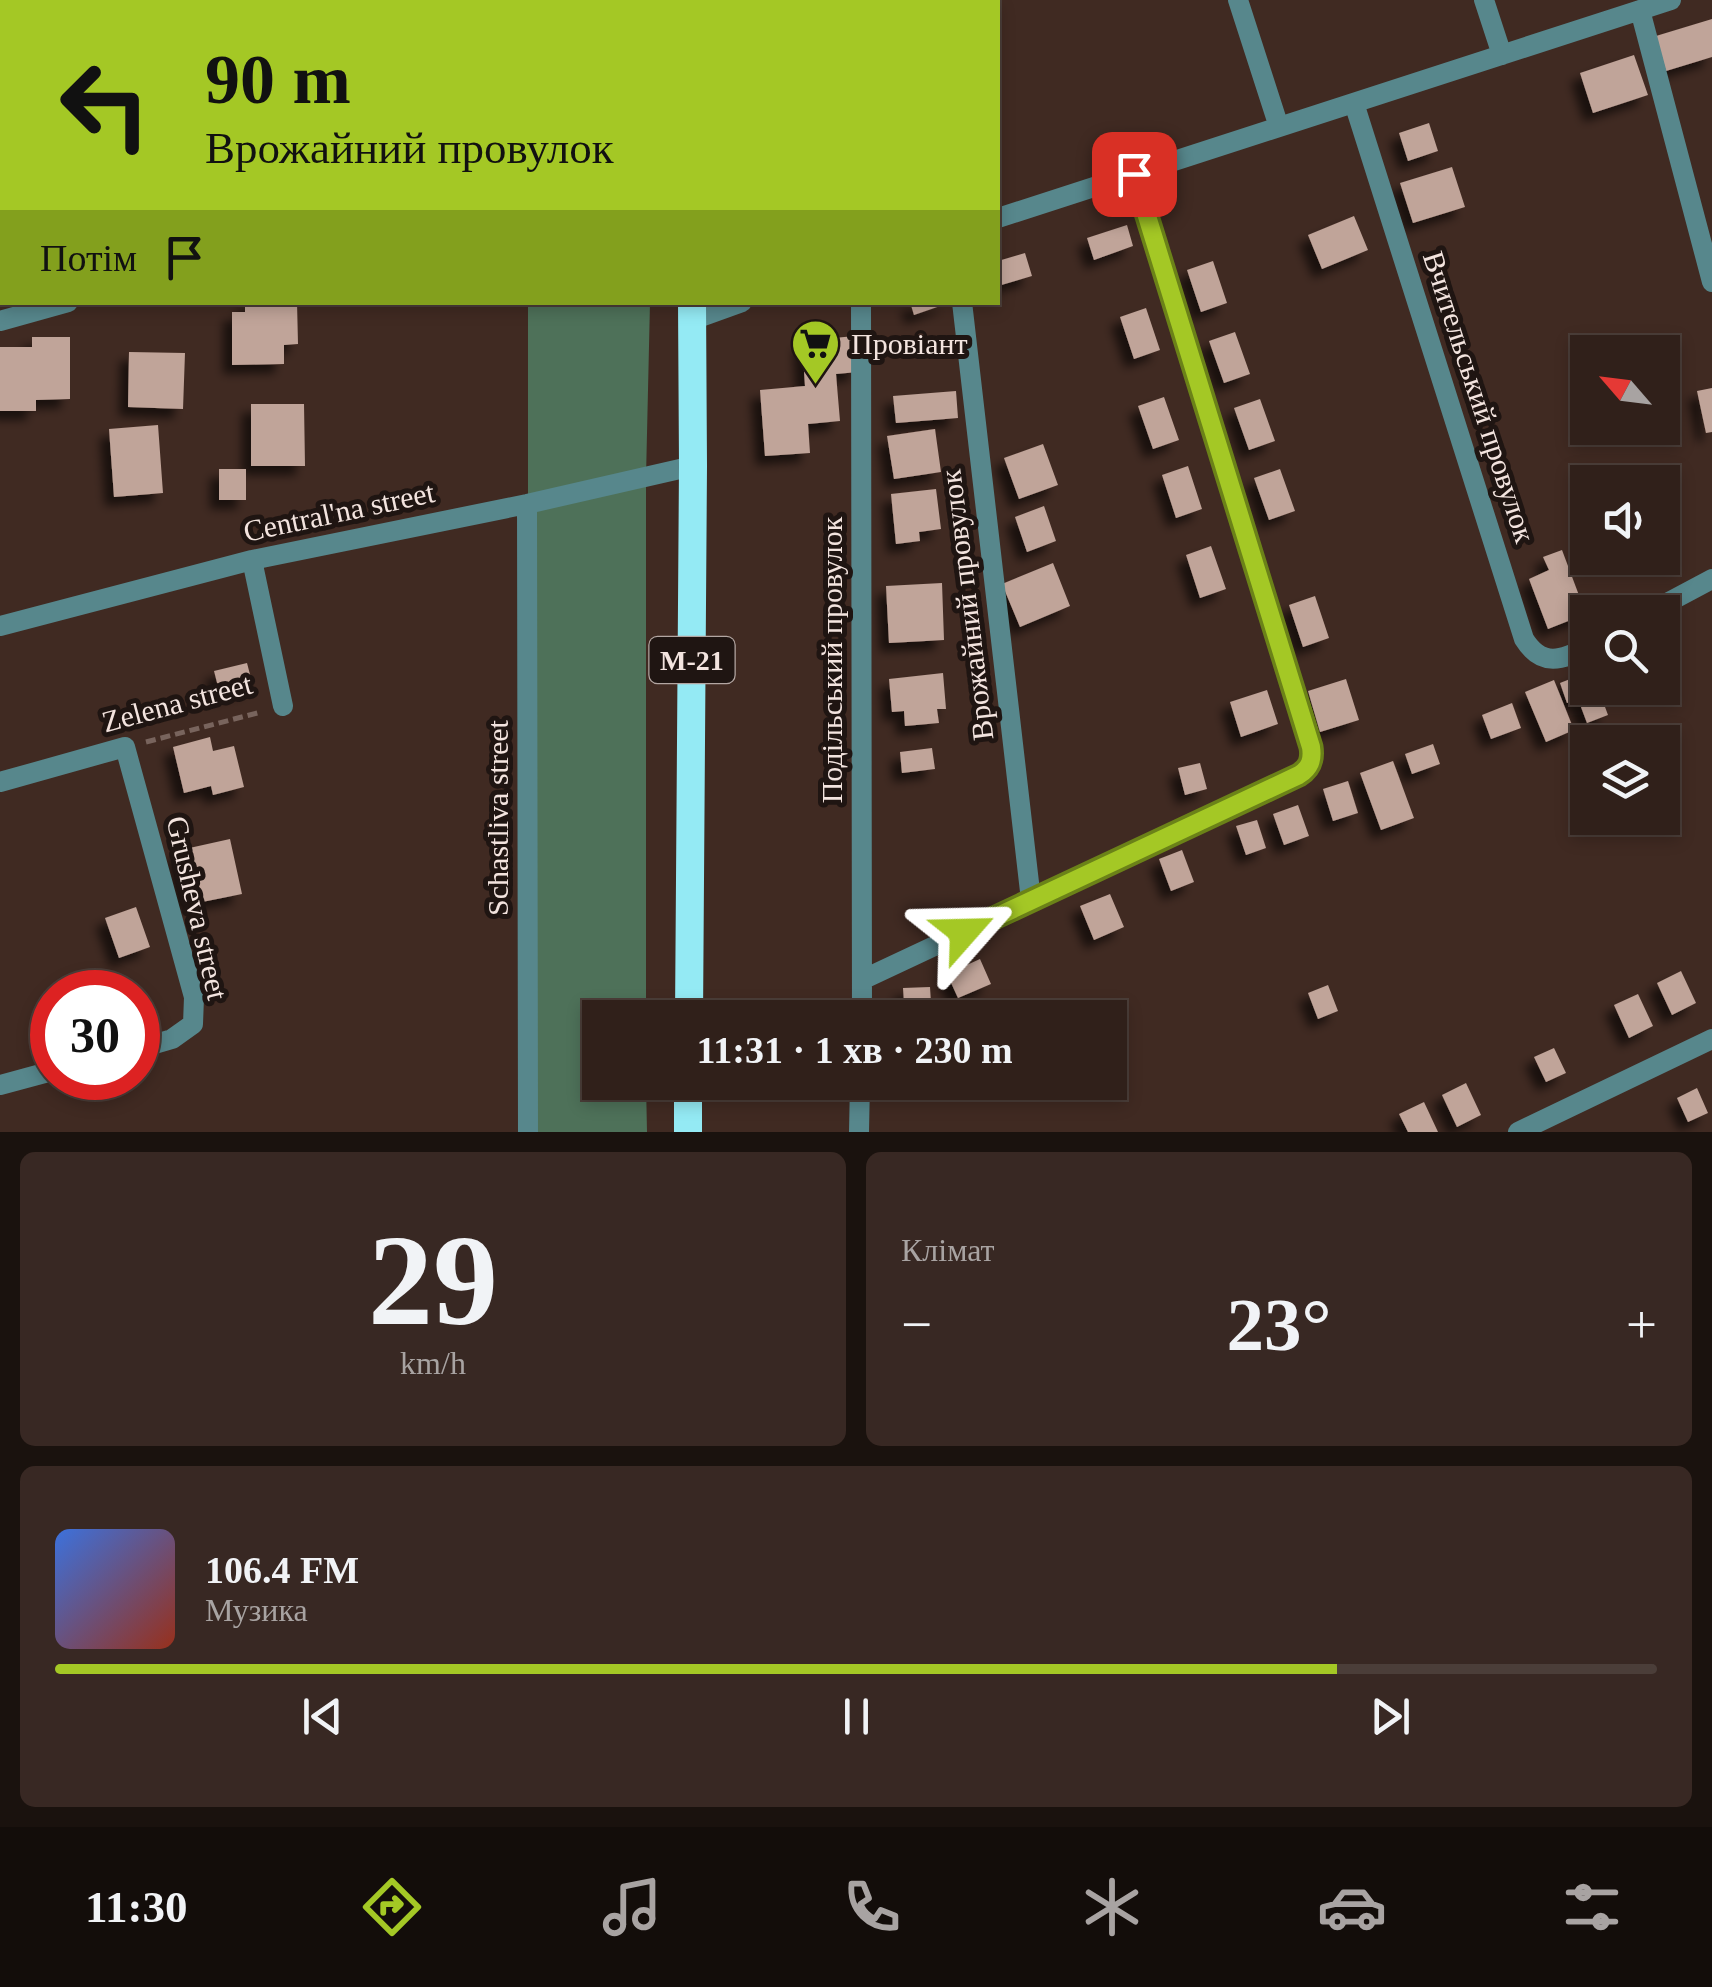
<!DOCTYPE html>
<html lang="uk">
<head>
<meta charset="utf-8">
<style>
	body { margin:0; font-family:Georgia,serif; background:#382823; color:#f1f3f6; height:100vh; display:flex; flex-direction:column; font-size:38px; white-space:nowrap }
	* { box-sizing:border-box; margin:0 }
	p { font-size:32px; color:#a8a3a2 }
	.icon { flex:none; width:55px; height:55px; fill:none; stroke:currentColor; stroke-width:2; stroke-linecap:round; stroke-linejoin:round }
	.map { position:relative; height:1132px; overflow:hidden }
	.sheet { display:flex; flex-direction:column; gap:20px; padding:20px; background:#1a120e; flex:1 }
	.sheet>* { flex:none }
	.banner { position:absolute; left:0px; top:0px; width:1000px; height:305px; box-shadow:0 5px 15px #0003,0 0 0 2px #4b3e39; background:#a4c825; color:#111; overflow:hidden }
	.needle { width:65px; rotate:298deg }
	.controls { position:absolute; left:1570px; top:335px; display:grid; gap:20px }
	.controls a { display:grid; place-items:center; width:110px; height:110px; border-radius:0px; background:#30201a; box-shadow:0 5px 15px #0003,0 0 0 2px #4b3e39; font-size:50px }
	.speed { position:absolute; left:30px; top:970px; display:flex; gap:20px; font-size:50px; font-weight:700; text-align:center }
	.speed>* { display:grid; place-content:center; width:130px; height:130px; border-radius:50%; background:#30201a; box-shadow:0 5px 15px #0003,0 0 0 2px #4b3e39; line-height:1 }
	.speed .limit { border:15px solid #d22; background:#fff; color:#111 }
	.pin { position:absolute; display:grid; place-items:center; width:85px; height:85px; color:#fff; margin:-42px; border-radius:20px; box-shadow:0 5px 15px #0006 }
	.me { position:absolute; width:110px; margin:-55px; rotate:65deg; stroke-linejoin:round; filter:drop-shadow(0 0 8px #0008) }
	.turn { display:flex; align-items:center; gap:35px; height:210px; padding:0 40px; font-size:45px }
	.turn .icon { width:130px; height:130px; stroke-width:2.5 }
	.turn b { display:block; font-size:70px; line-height:85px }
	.then { display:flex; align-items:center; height:95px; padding:0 40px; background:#0003; gap:20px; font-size:38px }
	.big { font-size:75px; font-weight:700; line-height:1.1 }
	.sheet .card { flex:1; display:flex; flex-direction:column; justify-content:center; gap:15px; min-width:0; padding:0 35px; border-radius:15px; background:#382823 }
	.sheet .dial { align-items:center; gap:0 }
	.dial b { font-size:130px; line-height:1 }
	.song { display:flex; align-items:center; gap:30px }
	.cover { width:120px; height:120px; border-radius:15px; background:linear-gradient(135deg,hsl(220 70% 55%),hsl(10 70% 35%)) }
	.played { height:10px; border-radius:5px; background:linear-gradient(90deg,#a4c825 80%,#4b3e39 80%) }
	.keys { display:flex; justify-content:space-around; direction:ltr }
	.heat { display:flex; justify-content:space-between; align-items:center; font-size:55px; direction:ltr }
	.sheet .tiles { flex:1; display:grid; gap:20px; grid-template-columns:1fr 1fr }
	.card:last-child { grid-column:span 2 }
	.trip { position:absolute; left:582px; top:1000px; width:545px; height:100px; border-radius:0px; background:#30201a; box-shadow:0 5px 15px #0003,0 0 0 2px #4b3e39; font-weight:700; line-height:100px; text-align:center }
	.menu { display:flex; height:160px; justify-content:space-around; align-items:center; background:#130d0a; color:#a8a3a2 }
	.menu .icon { width:70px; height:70px }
	.menu .on { color:#a4c825 }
	.menu b { font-size:45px; color:#f1f3f6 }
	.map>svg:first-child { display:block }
	.forest { fill:#4e7159 }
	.building { fill:#c0a499; filter:url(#shadow) }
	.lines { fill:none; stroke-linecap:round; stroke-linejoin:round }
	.path { stroke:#78645d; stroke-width:5; stroke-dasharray:10 5; stroke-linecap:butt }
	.minor { stroke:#57878c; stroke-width:20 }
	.trunk { stroke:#94eaf4; stroke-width:28 }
	.route-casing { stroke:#6b8218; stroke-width:25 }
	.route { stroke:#a4c825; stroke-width:18 }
	.labels { text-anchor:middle; stroke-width:10; stroke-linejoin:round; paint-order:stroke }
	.shield { fill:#1f1512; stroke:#b3a6a2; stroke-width:2.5 }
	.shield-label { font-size:28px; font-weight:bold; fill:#f3e4df }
	.poi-label { font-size:30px; fill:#f3e4df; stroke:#1f1512; text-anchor:start }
	.street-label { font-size:30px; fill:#f3e4df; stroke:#1f1512 }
</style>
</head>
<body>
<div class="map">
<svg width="1712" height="1132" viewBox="0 0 1712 1132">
	<defs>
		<filter id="shadow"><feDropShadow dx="-9" dy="9" stdDeviation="5" flood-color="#0009"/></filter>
	</defs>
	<rect width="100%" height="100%" fill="#402a22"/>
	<path class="forest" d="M 528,303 L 650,303 L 646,477 L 646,1017 L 600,1018 L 600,1082 L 646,1083 L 647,1132 L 528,1132 Z"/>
	<path class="building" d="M 1712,19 L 1712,57 L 1666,71 L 1656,36 Z
		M 1634,55 L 1648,95 L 1593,113 L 1580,73 Z
		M 1429,123 L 1438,151 L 1408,161 L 1399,133 Z
		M 1452,167 L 1465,207 L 1413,223 L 1400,183 Z
		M 1354,216 L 1368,250 L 1322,269 L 1308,235 Z
		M 1127,225 L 1133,246 L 1094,260 L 1087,238 Z
		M 1025,253 L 1032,276 L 998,286 L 998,261 Z
		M 1213,261 L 1227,303 L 1201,312 L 1187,270 Z
		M 245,302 L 297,302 L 298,344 L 284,345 L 284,364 L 232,365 L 232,312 L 245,312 Z
		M 910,302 L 948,302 L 949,303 L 914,315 Z
		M 1146,308 L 1160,350 L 1134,359 L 1120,317 Z
		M 1235,332 L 1250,374 L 1224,383 L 1209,341 Z
		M 855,336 L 858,372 L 836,374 L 840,421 L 808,424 L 810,453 L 765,456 L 760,390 L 805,386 L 802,341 Z
		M 32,337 L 70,337 L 70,399 L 36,400 L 36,411 L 0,411 L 0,347 L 32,347 Z
		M 129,352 L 185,353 L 183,409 L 128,407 Z
		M 1712,388 L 1712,432 L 1706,433 L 1697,391 Z
		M 956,391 L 958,418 L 896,423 L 893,396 Z
		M 1164,397 L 1179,440 L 1153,449 L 1138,406 Z
		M 1260,399 L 1275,441 L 1249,450 L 1234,408 Z
		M 251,404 L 304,404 L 305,466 L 251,466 Z
		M 158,425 L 163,493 L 114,497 L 109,429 Z
		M 935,429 L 941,472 L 894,479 L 887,436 Z
		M 1043,444 L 1058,485 L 1019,499 L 1004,458 Z
		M 1188,466 L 1202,509 L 1176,518 L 1162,475 Z
		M 219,469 L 246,469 L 246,500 L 219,500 Z
		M 1280,469 L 1295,511 L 1269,520 L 1254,478 Z
		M 936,489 L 941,529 L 919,532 L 920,541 L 896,544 L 891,494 Z
		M 1044,506 L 1056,541 L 1027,552 L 1015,517 Z
		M 1211,546 L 1226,589 L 1200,598 L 1186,555 Z
		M 1562,550 L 1586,614 L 1548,629 L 1529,579 L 1549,570 L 1543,557 Z
		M 1053,563 L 1070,606 L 1020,627 L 1002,584 Z
		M 942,583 L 944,640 L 889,643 L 886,586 Z
		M 1315,596 L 1329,638 L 1303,647 L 1289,605 Z
		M 247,663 L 253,686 L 220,694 L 214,671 Z
		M 1588,672 L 1588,688 L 1598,688 L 1608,715 L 1587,723 L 1578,699 L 1567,703 L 1560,683 Z
		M 943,673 L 946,709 L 937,709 L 939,723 L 905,726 L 904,711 L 892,712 L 889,679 Z
		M 1346,679 L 1359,720 L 1320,732 L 1308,691 Z
		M 1554,680 L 1574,730 L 1546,742 L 1525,692 Z
		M 1267,690 L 1278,724 L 1241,737 L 1230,702 Z
		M 1512,703 L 1521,728 L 1491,739 L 1482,715 Z
		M 210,737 L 213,751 L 234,746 L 244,787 L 213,795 L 211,786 L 184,793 L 173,747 Z
		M 1433,744 L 1440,764 L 1412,774 L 1405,754 Z
		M 932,748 L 935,769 L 902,773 L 900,752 Z
		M 1393,761 L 1414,818 L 1381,830 L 1360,773 Z
		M 1200,763 L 1207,789 L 1185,795 L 1178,768 Z
		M 1348,781 L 1358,813 L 1333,821 L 1323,789 Z
		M 1298,805 L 1309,836 L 1284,845 L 1273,814 Z
		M 1257,820 L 1266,848 L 1246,855 L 1236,826 Z
		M 230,839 L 242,894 L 187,905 L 176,851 Z
		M 1182,850 L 1194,882 L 1171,891 L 1159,859 Z
		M 1110,894 L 1124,927 L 1094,940 L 1080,906 Z
		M 136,907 L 150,947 L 119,958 L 105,918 Z
		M 980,959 L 991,984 L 958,998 L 947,974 Z
		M 1681,971 L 1696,1003 L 1672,1015 L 1657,983 Z
		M 1328,985 L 1338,1011 L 1318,1019 L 1308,993 Z
		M 930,987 L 932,1018 L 905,1018 L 903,988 Z
		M 1638,994 L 1653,1026 L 1629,1038 L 1614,1005 Z
		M 1554,1048 L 1566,1073 L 1546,1082 L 1534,1057 Z
		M 1466,1083 L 1481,1115 L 1457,1127 L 1442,1095 Z
		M 1697,1088 L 1708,1113 L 1688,1122 L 1677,1098 Z
		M 1424,1102 L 1438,1132 L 1408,1132 L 1399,1114 Z"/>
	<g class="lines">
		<path class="path" d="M 146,742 L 261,712"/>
		<path class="minor" d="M 860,0 L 860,2
			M 1238,0 L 1279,127
			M 1484,0 L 1502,55
			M 1640,10 L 1712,282
			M 1354,103 L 1524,639 C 1542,668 1562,660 1588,647
			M 998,218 L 1671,0
			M 861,302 L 862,1018
			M 962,302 L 1031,900
			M 692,320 L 742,302
			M 0,321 L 68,302
			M 527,504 L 528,1132
			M 252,560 L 283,706
			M 1650,612 L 1712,579
			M 0,626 L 252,560 L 527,504 L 693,466
			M 0,782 L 125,747 L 194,997 L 193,1024 L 172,1039 L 138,1049
			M 864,979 L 1299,775 C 1310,768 1313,760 1311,747 L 1134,174
			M 0,1085 L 52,1071
			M 859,1132 L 860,1082
			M 1518,1132 L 1712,1039"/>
		<path class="trunk" d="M 695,2 L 695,0
			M 689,1018 L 693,466 L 692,302
			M 688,1132 L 688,1082"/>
	</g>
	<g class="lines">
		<defs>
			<path id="route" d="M 964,932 L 1299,775 C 1310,768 1313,760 1311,747 L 1134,174"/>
		</defs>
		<use href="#route" class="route-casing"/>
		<use href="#route" class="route"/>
	</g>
	<defs>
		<symbol id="supermarket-pin" viewBox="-11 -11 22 30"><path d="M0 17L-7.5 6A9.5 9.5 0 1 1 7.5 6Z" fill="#a4c825" stroke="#1f1512"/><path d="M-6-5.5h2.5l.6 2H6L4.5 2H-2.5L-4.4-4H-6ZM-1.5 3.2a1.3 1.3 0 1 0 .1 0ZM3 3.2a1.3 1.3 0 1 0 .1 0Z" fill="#111"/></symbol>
	</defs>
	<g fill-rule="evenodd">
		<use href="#supermarket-pin" x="788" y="316" width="55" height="75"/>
	</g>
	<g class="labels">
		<rect class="shield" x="649.5" y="637" width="85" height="46" rx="8"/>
		<g class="shield-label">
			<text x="692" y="670">М-21</text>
		</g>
		<g class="poi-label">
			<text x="851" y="354">Провіант</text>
		</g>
		<g class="street-label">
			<text transform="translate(1479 397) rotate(72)" y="10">Вчительський провулок</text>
			<text transform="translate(339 512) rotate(-12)" y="10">Central'na street</text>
			<text transform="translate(967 605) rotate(-97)" y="10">Врожайний провулок</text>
			<text transform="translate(832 660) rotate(-90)" y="10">Подільський провулок</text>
			<text transform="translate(177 703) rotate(-15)" y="10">Zelena street</text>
			<text transform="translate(498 818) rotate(-90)" y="10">Schastliva street</text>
			<text transform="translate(197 908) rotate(77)" y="10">Grusheva street</text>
		</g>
	</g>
</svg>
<div class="controls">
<a><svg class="needle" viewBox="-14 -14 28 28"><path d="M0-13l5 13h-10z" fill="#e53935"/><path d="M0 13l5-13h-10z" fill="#a8a3a2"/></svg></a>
<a><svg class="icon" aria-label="sound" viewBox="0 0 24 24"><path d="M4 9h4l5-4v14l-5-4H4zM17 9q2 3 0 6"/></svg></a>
<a><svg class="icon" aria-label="search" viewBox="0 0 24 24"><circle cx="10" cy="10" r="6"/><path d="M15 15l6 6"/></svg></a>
<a><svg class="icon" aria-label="layers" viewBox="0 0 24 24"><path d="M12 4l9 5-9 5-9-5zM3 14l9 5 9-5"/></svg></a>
</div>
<div class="speed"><div class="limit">30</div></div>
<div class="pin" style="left:1134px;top:174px;background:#d93025"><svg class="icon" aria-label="arrive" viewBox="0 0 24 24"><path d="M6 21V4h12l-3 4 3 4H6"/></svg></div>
<svg class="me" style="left:964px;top:932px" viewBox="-20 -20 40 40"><path d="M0-17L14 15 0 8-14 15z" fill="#a4c825" stroke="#fff" stroke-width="4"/></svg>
<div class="trip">11:31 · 1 хв · 230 m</div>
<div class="banner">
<div class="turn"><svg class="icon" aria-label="left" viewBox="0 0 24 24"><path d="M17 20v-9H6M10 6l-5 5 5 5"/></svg><div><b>90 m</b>Врожайний провулок</div></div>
<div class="then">Потім<svg class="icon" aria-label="arrive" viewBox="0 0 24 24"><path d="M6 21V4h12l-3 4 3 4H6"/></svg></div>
</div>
</div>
<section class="sheet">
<div class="tiles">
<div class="card dial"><b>29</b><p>km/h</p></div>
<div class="card"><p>Клімат</p>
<div class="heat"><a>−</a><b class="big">23°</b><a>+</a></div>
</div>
<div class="card">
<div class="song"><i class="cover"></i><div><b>106.4 FM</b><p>Музика</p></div></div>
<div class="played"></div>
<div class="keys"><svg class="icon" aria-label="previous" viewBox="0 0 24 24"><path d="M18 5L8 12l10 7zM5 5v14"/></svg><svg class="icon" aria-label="pause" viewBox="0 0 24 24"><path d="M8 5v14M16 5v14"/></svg><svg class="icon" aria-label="next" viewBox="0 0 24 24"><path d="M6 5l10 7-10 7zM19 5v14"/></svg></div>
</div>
</div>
</section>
<nav class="menu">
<b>11:30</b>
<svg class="icon on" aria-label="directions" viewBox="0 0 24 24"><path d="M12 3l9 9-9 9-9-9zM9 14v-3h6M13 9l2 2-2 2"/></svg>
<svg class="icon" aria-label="music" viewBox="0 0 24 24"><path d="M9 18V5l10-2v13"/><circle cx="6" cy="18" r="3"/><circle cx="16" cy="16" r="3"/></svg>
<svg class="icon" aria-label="phone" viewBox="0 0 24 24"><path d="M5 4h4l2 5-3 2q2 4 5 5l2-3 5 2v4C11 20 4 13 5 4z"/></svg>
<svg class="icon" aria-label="climate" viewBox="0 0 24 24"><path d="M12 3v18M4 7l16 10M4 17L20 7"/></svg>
<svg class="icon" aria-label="car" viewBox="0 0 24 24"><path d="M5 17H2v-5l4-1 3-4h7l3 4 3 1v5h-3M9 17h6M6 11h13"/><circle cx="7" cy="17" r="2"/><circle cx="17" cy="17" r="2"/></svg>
<svg class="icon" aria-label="filters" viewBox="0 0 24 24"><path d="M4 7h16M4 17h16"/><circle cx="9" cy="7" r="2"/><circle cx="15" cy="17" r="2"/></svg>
</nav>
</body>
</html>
